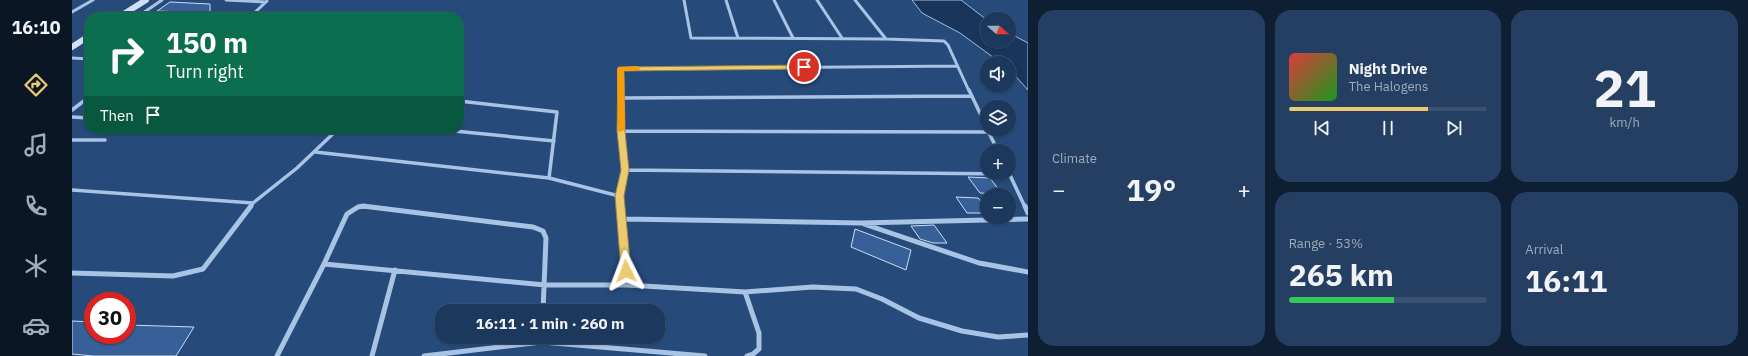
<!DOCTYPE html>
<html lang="en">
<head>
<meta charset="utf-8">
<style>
	body { margin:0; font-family:"IBM Plex Sans",sans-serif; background:#253f62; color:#f1f3f6; height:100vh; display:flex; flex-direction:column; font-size:15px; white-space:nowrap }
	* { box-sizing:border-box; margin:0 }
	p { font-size:13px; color:#a0acbb }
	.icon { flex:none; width:22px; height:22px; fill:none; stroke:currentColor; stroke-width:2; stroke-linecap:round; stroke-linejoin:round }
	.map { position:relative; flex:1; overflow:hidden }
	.drawer { display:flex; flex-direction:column; gap:10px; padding:10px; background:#0f1f33; width:720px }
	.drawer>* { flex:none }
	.banner { position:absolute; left:12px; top:12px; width:380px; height:122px; border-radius:16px; box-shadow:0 1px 3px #0004,0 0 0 1px #3a5272; background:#0b6e4f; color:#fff; overflow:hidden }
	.needle { width:26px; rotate:111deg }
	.controls { position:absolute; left:908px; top:12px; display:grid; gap:8px }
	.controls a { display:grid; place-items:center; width:36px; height:36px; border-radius:50%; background:#1c385c; box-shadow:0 1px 3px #0004,0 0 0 1px #3a5272; font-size:20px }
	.speed { position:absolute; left:12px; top:292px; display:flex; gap:8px; font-size:20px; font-weight:700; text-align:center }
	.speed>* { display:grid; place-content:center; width:52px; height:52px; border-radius:50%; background:#1c385c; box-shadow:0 1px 3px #0004,0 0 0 1px #3a5272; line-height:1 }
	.speed .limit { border:6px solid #d22; background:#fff; color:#111 }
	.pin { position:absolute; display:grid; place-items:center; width:34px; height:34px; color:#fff; margin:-17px; border:2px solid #fff; border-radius:50%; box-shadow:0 1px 4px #0007 }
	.me { position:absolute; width:44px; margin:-22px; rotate:357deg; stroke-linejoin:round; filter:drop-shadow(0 0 3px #0008) }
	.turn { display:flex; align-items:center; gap:14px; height:84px; padding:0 16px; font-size:18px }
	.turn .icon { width:52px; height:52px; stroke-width:2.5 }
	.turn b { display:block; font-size:28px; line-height:34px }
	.then { display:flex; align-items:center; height:38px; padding:0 16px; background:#0003; gap:8px; font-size:15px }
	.big { font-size:30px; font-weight:800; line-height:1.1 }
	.drawer .tile { flex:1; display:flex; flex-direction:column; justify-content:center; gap:6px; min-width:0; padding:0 14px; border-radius:16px; background:#253f62 }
	.drawer .dial { align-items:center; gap:0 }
	.dial b { font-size:52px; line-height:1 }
	.song { display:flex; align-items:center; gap:12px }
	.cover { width:48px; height:48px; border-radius:6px; background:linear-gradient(135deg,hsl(0 70% 55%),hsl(120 70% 35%)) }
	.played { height:4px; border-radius:2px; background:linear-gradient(90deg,#ecca6f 70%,#3a5272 70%) }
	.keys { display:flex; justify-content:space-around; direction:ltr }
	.heat { display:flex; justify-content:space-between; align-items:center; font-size:22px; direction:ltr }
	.charge { height:6px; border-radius:3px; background:linear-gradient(90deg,#34c759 53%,#3a5272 0) }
	.drawer .tiles { flex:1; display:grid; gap:10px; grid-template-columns:repeat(3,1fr) }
	.tile:first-child { grid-row:span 2 }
	.trip { position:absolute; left:363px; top:304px; width:230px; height:40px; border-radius:16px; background:#1c385c; box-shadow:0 1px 3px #0004,0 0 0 1px #3a5272; font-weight:800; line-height:40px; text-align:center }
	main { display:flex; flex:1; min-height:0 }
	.dock { display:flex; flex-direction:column; width:72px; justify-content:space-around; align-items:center; background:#0b1625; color:#a0acbb }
	.dock .icon { width:28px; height:28px }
	.dock .on { color:#ecca6f }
	.dock b { font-size:18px; color:#f1f3f6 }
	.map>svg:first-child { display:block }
	.water { fill:#1a355b; stroke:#9ebee4 }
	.building { fill:#366097; stroke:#ccddf3 }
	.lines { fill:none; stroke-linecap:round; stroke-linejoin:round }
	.street-far2 { stroke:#a9c3e4; stroke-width:3 }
	.street-far1 { stroke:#a9c3e4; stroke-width:3.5 }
	.street { stroke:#a9c3e4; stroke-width:5 }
	.secondary { stroke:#d2e0f4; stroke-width:6 }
	.route { fill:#ecca6f; stroke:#998348 }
	.slow { fill:#f59e0b }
</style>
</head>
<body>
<main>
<nav class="dock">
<b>16:10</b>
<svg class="icon on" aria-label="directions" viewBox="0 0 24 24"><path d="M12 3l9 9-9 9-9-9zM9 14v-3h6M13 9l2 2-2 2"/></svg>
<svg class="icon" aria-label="music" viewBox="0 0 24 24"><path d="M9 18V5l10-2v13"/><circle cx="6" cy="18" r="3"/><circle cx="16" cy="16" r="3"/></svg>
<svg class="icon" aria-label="phone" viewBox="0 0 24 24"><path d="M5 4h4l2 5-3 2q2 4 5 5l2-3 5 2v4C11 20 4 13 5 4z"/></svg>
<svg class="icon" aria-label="climate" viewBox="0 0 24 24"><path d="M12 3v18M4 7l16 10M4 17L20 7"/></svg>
<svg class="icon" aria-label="car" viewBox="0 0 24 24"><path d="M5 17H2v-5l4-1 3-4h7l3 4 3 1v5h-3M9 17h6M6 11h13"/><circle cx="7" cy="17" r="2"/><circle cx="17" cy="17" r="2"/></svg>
</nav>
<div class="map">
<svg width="956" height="356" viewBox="0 0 956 356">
	<rect width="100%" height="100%" fill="#264a7a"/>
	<path class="water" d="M 840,0 L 889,0 L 915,20 L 915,41 L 937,41 L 937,33 L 956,43 L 956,90 L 937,69 L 937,63 L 929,63 L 888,33 L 850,13 Z"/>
	<path class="building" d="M 98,2 L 138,4 L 138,13 L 85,11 Z
		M 896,177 L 918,178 L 930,194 L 908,193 Z
		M 884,197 L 906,198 L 915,209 L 915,213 L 895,213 Z
		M 862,225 L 875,243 L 861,243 L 848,239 L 839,226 Z
		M 783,229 L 839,250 L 834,270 L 779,247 Z
		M 0,321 L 21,322 L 21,335 L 55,335 L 55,325 L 122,327 L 104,356 L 22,356 L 0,354 Z"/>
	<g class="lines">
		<path class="street-far2" d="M 154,0 L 194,2
			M 612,0 L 619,38 L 814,39 L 872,41 L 876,45 L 897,91
			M 654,0 L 666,38
			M 702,0 L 721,38
			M 745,0 L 770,38
			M 783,0 L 814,39
			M 0,12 L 21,0
			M 71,13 L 161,17
			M 71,13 L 90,0
			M 178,17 L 195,1
			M 0,58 L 17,59
			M 548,91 L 548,69 L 885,66"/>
		<path class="street-far1" d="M 548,90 L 549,131 L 553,170 L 547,196 L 549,207
			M 897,90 L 915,128
			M 549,98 L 900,96
			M 387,101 L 485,112 L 477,178
			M 0,110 L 17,97
			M 0,117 L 17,118
			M 362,129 L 482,141
			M 915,129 L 926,151
			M 549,131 L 917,132
			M 0,140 L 33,140
			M 243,152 L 477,178 L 547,196
			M 553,170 L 937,174
			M 937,173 L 953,207
			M 0,190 L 181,203 L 178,207
			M 181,203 L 225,168 L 266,129
			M 287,207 L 298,207"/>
		<path class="street" d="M 549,206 L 551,219 L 555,285
			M 953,206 L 956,213
			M 551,219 L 789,223 L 956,219
			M 792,224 L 907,263 L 956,272
			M 252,264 L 473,285 L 555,285 L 673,292 L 741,287 L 784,289 L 810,299 L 847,318 L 890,331 L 926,337 L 956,335
			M 0,273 L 101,276 L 131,269 L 179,206
			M 673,292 L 687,333 L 687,349 L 681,354 L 675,356
			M 205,356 L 252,264 L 275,214 L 286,207 L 291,206 L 461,227 L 471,231 L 474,238 L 471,311
			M 300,356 L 323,270
			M 352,356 L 470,342 L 633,356"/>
		<path class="secondary" d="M 47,17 L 74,0
			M 0,47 L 17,36"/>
	</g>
	<path class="route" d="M 732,65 L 735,67 L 734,69 L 552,71 L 553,131 L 557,170 L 552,196 L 559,271 L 558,275 L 554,276 L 550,275 L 549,271 L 543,196 L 549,170 L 545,131 L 546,67 Z"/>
	<path class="slow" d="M 565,66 L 568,69 L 567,70 L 552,71 L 553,129 L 549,132 L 546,131 L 545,69 L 548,67 Z"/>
</svg>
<div class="controls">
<a><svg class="needle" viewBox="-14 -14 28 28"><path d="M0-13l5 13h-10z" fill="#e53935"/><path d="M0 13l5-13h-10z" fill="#a0acbb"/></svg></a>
<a><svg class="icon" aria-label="sound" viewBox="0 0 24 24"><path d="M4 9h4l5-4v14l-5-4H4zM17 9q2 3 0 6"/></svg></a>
<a><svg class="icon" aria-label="layers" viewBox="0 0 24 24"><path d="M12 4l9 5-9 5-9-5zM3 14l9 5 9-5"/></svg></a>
<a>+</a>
<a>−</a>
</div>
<div class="speed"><div class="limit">30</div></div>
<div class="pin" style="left:732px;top:67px;background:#d93025"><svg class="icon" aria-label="arrive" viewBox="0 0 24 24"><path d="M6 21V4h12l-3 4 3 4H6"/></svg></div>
<svg class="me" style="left:554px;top:271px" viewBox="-20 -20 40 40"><path d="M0-17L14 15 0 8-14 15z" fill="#ecca6f" stroke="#fff" stroke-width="4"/></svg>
<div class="trip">16:11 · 1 min · 260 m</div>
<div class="banner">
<div class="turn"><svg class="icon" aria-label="right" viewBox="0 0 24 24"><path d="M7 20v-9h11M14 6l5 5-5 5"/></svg><div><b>150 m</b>Turn right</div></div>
<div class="then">Then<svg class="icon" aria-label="arrive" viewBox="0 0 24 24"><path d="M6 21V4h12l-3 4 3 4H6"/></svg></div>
</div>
</div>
<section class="drawer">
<div class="tiles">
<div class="tile"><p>Climate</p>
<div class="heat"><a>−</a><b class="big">19°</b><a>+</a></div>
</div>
<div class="tile">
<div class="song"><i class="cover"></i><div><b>Night Drive</b><p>The Halogens</p></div></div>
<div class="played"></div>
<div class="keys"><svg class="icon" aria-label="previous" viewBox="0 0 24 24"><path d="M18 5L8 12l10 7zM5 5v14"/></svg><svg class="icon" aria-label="pause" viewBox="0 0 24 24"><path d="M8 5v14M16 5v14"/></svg><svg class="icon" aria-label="next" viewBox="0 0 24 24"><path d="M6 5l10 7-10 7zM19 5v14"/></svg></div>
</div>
<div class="tile dial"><b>21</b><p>km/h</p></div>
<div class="tile"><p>Range · 53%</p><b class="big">265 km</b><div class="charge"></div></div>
<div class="tile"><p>Arrival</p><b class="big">16:11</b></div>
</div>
</section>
</main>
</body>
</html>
